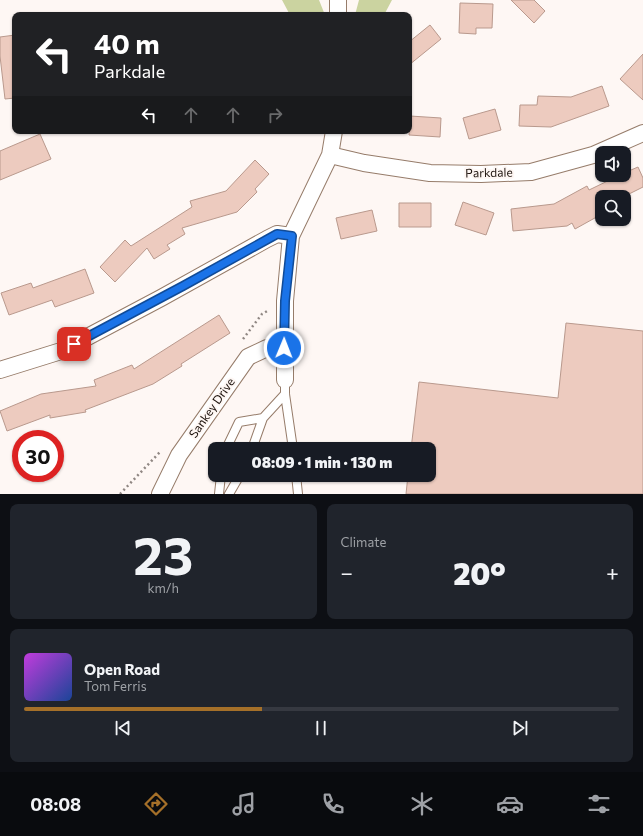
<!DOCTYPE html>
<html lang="en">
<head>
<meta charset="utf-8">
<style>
	body { margin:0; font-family:Commissioner,sans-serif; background:#20242c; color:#f1f3f6; height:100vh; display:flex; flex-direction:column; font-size:15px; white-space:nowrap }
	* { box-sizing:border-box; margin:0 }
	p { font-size:13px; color:#9ea1a6 }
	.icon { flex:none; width:22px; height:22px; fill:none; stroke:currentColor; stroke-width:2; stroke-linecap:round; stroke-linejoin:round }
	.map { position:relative; height:494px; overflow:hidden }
	.sheet { display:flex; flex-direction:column; gap:10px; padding:10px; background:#0d0f14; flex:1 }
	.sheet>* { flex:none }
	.banner { position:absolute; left:12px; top:12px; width:400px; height:122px; border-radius:8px; box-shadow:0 1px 3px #0004; background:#202124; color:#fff; overflow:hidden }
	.fabs { position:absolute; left:595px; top:146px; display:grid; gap:8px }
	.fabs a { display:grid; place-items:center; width:36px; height:36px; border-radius:8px; background:#171b24; box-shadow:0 1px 3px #0004; font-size:20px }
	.speed { position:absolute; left:12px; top:430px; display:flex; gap:8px; font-size:20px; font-weight:700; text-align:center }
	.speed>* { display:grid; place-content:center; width:52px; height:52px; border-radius:50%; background:#171b24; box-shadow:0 1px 3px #0004; line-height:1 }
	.speed .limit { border:6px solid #d22; background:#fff; color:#111 }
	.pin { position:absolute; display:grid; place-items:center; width:34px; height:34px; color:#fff; margin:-17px; border-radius:8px; box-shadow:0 2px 6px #0006 }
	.me { position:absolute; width:44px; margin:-22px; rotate:1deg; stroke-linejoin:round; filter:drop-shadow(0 0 3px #0008) }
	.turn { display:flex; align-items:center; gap:14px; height:84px; padding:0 16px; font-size:18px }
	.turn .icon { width:52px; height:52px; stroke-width:2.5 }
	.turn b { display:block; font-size:28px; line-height:34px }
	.lanes { display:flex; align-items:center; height:38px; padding:0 16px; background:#0003; justify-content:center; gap:20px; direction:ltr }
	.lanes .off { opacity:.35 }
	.big { font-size:30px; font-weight:800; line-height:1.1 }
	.sheet .card { flex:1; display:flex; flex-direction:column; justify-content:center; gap:6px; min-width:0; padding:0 14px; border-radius:8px; background:#20242c }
	.sheet .dial { align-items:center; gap:0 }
	.dial b { font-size:52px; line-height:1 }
	.song { display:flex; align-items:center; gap:12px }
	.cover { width:48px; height:48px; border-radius:6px; background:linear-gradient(135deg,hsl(290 70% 55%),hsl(220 70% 35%)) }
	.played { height:4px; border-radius:2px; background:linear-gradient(90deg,#a57029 40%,#363941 40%) }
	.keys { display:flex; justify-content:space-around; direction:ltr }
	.heat { display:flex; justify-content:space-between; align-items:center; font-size:22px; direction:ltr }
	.sheet .tiles { flex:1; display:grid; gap:10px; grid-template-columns:1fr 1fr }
	.card:last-child { grid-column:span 2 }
	.trip { position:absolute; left:208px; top:442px; width:228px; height:40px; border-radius:8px; background:#171b24; box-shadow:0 1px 3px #0004; font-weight:800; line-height:40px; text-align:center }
	.dock { display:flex; height:64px; justify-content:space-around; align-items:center; background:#090b0e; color:#9ea1a6 }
	.dock .icon { width:28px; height:28px }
	.dock .selected { color:#a57029 }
	.dock b { font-size:18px; color:#f1f3f6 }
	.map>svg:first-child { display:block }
	.green { fill:#cbd3a0 }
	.building { fill:#edcbbf; stroke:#b9998d }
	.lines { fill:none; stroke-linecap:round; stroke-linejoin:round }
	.lane-casing { stroke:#967c6a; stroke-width:10 }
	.street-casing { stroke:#967c6a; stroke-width:18 }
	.path { stroke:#908783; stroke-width:2.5; stroke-dasharray:2 3; stroke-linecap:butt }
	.lane { stroke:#fff; stroke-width:8 }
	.street { stroke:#fff; stroke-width:16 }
	.route-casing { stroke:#114b97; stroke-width:10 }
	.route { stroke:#1a73e8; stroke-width:7 }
	.labels { text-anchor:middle; stroke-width:4; stroke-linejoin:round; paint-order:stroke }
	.street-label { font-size:12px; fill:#1c120c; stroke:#fef7f4 }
</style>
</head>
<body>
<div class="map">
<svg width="643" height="494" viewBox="0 0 643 494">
	<rect width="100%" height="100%" fill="#fef7f4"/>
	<path class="green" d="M 282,0 L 319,0 L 325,15 L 290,15 Z
		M 359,0 L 392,0 L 384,15 L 355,15 Z"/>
	<path class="building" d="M 511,0 L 534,0 L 545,11 L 534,23 Z
		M 460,3 L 493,4 L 492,28 L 476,28 L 476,34 L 459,33 Z
		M 430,25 L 441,39 L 409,65 L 409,42 Z
		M 15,35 L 15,98 L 5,99 L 0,56 L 0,37 Z
		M 643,54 L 643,100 L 620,79 Z
		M 602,86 L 609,106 L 551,127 L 519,126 L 520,105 L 537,105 L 538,96 L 571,97 Z
		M 495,109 L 501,130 L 469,139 L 463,118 Z
		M 410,116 L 441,118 L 440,137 L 409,135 Z
		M 40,134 L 51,159 L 0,180 L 0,151 Z
		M 255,160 L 269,174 L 255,189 L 257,192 L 237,212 L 182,228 L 185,234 L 167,245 L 170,249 L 154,259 L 147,248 L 115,282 L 100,267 L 125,240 L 131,246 L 192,207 L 190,201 L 226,191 Z
		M 638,167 L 643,178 L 643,187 L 623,197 L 602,197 L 602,214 L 575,229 L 572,223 L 567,226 L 513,231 L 511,209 L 554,204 L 587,186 L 589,190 L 620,175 L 624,175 L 624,173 Z
		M 463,202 L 494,213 L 486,235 L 455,225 Z
		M 399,203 L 431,203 L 431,227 L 399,227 Z
		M 372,210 L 377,231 L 341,239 L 336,218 Z
		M 85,269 L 94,293 L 55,307 L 52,300 L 9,315 L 1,293 L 31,283 L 33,288 Z
		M 219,315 L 230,333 L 181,364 L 182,366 L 153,384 L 85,410 L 86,412 L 50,418 L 50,415 L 7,431 L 0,411 L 41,394 L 96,386 L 94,380 L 132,365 L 134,369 Z
		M 566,323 L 643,331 L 643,494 L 406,494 L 408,475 L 429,475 L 429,449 L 411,449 L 419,382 L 558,398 Z"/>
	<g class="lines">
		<defs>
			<path id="lane" d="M 285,380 L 285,394 L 293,449
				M 263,418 L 285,394
				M 226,449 L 239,422 L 263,418 L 252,449
				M 296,475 L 298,494
				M 219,494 L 221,475
				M 229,494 L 240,475"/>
			<path id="street" d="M 338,0 L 338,15
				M 330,155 L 364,163 L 430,173 L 481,174 L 531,172 L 593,155 L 643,133
				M 0,370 L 61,351 L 161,298 L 267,239 L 277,234 L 291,236
				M 285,380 L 285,301 L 291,236 L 330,155 L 334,131
				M 160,494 L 179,455 L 248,357 L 267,348 L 285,348"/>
		</defs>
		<use href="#lane" class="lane-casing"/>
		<use href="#street" class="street-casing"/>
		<path class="path" d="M 243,339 L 262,314 L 269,310
			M 120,494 L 160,452"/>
		<use href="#lane" class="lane"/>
		<use href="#street" class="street"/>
	</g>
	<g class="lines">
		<defs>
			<path id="route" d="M 74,344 L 183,286 L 277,234 L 292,236 L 285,301 L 284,348"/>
		</defs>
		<use href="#route" class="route-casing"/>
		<use href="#route" class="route"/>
	</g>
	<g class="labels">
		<g class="street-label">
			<text transform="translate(489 173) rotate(-1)" y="4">Parkdale</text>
			<text transform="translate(212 408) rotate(-55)" y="4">Sankey Drive</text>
		</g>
	</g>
</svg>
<div class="fabs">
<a><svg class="icon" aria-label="sound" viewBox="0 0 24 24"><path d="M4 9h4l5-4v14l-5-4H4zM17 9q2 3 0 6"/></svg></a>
<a><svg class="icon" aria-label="search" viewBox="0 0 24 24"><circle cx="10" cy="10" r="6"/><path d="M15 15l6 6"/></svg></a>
</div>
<div class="speed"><div class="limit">30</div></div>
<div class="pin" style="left:74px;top:344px;background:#d93025"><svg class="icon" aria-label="arrive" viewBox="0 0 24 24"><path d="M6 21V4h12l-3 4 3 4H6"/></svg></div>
<svg class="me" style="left:284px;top:348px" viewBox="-20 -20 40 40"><circle r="17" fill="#1a73e8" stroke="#fff" stroke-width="3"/><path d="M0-11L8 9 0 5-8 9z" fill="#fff"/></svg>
<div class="trip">08:09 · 1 min · 130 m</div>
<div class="banner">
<div class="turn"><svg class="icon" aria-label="left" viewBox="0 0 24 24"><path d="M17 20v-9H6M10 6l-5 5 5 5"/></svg><div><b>40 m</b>Parkdale</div></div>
<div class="lanes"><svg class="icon" aria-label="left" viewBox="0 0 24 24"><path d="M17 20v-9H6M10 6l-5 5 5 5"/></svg><svg class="icon off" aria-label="ahead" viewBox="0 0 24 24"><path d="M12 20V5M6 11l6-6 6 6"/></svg><svg class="icon off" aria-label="ahead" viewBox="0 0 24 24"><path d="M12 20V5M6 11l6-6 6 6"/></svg><svg class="icon off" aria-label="right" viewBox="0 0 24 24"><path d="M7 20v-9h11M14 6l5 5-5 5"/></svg></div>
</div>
</div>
<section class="sheet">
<div class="tiles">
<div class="card dial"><b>23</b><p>km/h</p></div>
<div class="card"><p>Climate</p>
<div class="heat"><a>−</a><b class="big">20°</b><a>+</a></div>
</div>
<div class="card">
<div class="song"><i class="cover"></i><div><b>Open Road</b><p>Tom Ferris</p></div></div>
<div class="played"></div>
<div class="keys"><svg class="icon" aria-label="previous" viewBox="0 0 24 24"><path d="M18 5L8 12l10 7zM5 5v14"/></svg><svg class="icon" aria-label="pause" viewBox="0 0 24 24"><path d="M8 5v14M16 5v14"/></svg><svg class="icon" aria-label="next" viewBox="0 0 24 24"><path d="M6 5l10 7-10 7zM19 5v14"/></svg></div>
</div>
</div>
</section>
<nav class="dock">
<b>08:08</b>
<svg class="icon selected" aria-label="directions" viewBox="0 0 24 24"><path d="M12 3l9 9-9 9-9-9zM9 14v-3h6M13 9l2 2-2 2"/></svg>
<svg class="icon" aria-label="music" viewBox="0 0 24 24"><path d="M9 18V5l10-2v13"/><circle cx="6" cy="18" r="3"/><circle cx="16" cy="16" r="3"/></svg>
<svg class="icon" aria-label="phone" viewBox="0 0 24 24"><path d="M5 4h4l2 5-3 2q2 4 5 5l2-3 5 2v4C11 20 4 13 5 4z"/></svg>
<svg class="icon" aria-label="climate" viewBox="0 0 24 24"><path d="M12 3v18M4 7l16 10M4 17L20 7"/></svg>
<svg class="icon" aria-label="car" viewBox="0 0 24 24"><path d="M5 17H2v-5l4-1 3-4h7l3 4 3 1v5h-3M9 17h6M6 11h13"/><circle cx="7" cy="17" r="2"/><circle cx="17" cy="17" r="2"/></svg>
<svg class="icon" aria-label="filters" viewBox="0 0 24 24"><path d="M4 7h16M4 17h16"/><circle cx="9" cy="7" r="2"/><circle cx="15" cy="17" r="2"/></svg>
</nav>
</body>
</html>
